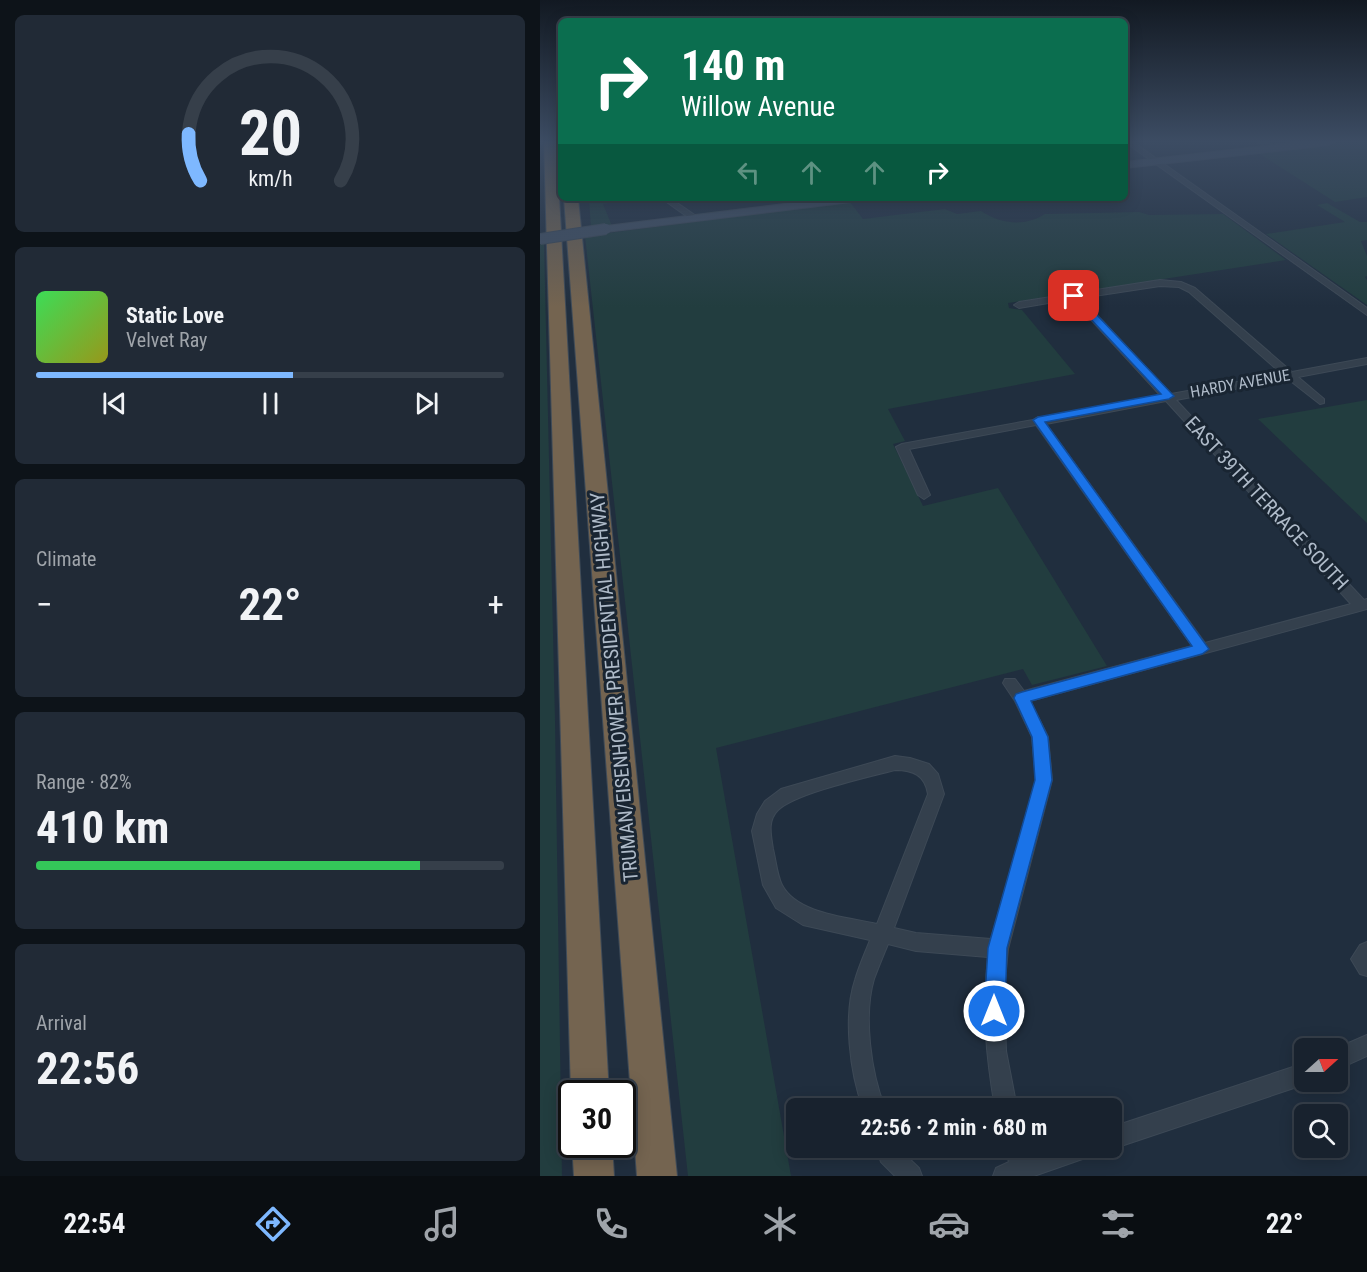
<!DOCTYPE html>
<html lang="en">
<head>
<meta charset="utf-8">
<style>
	body { margin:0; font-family:"Roboto Condensed",sans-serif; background:#212a36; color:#f1f3f6; height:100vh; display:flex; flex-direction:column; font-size:22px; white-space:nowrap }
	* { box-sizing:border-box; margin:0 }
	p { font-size:20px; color:#9fa4aa }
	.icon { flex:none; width:33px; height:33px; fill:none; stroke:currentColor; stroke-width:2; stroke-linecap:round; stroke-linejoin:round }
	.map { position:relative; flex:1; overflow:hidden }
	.drawer { display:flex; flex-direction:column; gap:15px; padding:15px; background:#0d1319; width:540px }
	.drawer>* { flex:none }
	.guide { position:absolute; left:18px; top:18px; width:570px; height:183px; border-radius:9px; box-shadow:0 3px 15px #0003,0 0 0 2px #363f4a; background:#0b6e4f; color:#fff; overflow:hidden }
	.needle { width:39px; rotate:69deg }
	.buttons { position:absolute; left:754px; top:1038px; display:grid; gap:12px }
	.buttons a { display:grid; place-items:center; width:54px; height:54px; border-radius:9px; background:#18222e; box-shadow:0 3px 15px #0003,0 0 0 2px #363f4a; font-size:30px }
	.speed { position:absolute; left:18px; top:1080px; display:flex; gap:12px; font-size:30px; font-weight:700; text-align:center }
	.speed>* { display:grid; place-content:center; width:78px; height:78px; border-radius:50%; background:#18222e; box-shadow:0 3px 15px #0003,0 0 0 2px #363f4a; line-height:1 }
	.speed .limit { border:3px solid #111; border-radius:9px; background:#fff; color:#111 }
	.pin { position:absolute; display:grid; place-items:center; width:51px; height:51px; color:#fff; margin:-26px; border-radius:12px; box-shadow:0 3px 9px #0006 }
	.me { position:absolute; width:66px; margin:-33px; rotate:0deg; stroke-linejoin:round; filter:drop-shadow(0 0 4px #0008) }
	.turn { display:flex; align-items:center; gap:21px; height:126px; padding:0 24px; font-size:27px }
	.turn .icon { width:78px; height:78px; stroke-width:2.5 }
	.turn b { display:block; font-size:42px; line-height:51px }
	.lanes { display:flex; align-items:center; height:57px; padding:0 24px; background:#0003; justify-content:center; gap:30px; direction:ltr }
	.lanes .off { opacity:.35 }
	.big { font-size:45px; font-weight:700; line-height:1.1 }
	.drawer .widget { flex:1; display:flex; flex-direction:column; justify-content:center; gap:9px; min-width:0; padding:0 21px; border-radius:9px; background:#212a36 }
	.drawer .dial { align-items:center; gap:0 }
	.dial svg { height:156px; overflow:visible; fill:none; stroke:#363f4a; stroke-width:7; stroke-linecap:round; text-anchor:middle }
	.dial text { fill:#f1f3f6; stroke:none }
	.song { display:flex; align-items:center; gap:18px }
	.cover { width:72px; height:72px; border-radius:9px; background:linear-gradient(135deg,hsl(130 70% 55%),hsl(60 70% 35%)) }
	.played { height:6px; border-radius:3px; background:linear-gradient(90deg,#7eb8ff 55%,#363f4a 55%) }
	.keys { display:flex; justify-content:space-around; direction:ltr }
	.heat { display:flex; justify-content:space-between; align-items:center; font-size:33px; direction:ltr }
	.charge { height:9px; border-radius:4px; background:linear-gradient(90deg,#34c759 82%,#363f4a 0) }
	.trip { position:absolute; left:246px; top:1098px; width:336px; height:60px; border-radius:9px; background:#18222e; box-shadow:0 3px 15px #0003,0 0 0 2px #363f4a; font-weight:700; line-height:60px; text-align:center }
	.dock { display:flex; height:96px; justify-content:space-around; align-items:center; background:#0a0e12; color:#9fa4aa }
	.dock .icon { width:42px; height:42px }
	.dock .active { color:#7eb8ff }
	.dock b { font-size:27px; color:#f1f3f6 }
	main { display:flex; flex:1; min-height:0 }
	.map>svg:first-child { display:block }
	.green { fill:#223d3f }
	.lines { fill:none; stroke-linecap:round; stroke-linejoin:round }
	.street-casing { stroke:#3d4956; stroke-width:2 }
	.secondary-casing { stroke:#3d4956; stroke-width:2 }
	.highway-casing { stroke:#3f4b58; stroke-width:2 }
	.street { fill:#34404d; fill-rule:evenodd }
	.secondary { fill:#414f61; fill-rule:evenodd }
	.highway { fill:#746450; fill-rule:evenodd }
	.secondary-bridge-casing { stroke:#3d4956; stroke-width:12; stroke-linecap:butt }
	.secondary-bridge { stroke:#414f61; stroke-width:10 }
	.route { fill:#1a73e8; stroke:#114b97; stroke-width:1.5 }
	.labels { text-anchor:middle; stroke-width:6; stroke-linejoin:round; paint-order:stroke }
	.far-street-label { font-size:16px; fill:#afbbc9; stroke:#192532 }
	.street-label { font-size:20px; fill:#afbbc9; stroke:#192532 }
</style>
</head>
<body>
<main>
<section class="drawer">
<div class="widget dial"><svg viewBox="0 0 100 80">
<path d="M14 69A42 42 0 1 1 86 69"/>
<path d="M14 69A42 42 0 0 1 8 45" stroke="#7eb8ff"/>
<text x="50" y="56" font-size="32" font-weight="700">20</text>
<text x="50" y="72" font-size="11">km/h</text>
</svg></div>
<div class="widget">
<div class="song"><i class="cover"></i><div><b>Static Love</b><p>Velvet Ray</p></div></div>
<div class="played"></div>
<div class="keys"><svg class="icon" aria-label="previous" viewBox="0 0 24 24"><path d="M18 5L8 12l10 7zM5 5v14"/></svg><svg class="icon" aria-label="pause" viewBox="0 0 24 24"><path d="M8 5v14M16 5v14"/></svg><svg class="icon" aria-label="next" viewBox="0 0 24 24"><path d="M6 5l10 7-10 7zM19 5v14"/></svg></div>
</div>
<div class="widget"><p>Climate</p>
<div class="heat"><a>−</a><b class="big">22°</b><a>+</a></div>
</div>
<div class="widget"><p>Range · 82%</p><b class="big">410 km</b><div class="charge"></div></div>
<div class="widget"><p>Arrival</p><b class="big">22:56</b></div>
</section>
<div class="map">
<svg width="827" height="1176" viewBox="0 0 827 1176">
	<rect width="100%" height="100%" fill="#202e3e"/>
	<path class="green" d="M 805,142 L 827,142 L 827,197 L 795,202 L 715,151 Z
		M 49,198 L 95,198 L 63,204 L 72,226 L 51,228 Z
		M 310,202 L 323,219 L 405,209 L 417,214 L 441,211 C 460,224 485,227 505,214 L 599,212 L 609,215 L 683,214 L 746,260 L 468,303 L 469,308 L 482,310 L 535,374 L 348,409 L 365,441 L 353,444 L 383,506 L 458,488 L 567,666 L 492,685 L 483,669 L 176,748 L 251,1176 L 148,1176 L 45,236 Z
		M 787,203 L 820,222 L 827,222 L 827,240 L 821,241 L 827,256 L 827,276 L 825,277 L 827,280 L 827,305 L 726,234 L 805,222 L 777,205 Z
		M 4,242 L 15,721 L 22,1176 L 0,1176 L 0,243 Z
		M 827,400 L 827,523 L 718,419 Z"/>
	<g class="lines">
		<defs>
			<path id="street" d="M 585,142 L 593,142 L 827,308 L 827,315 Z
				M 718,142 L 726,142 L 736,149 L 731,150 Z
				M 121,198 L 130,198 L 159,218 L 152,220 Z
				M 620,280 L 641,282 L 655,288 L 752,372 L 827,358 L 827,364 L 758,377 L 784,399 L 784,403 L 780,404 L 748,379 L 636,400 L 824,600 L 827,599 L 827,609 L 490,701 L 508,737 L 512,780 L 468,949 L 464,990 L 466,1051 L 477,1108 L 455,1108 C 446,1055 442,1011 448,957 L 376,951 L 348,944 C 343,956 338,968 334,979 C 323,1016 331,1073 345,1108 L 323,1108 C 310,1073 303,1016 315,980 C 319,966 325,953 330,940 L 263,925 L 236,908 L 223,885 L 212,831 L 217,814 L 225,801 L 241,789 L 355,756 L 370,758 L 389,764 L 398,774 L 404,794 L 354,928 L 376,933 L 451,939 L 496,780 L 492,737 L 475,701 L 463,683 L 465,679 L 475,679 L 484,691 L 652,646 L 496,425 L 369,449 L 390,495 L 384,499 L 378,495 L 356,447 L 362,444 L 493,420 L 498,417 L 502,418 L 621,396 L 532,299 L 479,308 L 474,305 L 479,302 ZM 620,286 L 639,287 L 649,292 L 742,374 L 631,394 L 541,298 ZM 626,401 L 811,604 L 665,643 L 506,424 ZM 355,770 C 373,770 385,775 388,794 L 337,924 C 307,917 257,914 242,885 C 237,875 236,861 233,849 C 231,835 227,821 238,810 C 256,793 328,777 355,770 Z
				M 827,942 L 827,976 L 820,974 L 811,959 L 820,945 Z
				M 827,1035 L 827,1056 L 798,1069 L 797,1048 Z
				M 765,1063 L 765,1082 L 772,1082 L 572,1149 L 568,1148 L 572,1148 L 572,1127 Z
				M 336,1148 L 358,1148 L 379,1168 L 382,1176 L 355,1176 L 341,1162 Z
				M 465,1148 L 487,1148 L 489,1154 L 510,1148 L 554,1148 L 551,1156 L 494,1176 L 453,1176 L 456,1168 L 469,1162 Z"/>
			<path id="secondary" d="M 761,142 L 794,142 L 789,145 L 585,168 L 585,162 Z
				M 292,198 L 324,198 L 319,201 L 66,232 L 60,229 L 66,226 Z"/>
			<path id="highway" d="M 4,142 L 16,142 L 69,1094 L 31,1094 Z
				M 24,198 L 38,198 L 137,1176 L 97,1176 Z
				M 32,1144 L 72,1144 L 74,1176 L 34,1176 Z"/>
		</defs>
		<use href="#street" class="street-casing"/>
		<use href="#secondary" class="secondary-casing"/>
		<use href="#highway" class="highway-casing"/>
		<use href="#street" class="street"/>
		<use href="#secondary" class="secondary"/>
		<use href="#highway" class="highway"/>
		<defs>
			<path id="secondary-bridge" d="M 0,239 L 66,229"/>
		</defs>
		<use href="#secondary-bridge" class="secondary-bridge-casing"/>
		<use href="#secondary-bridge" class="secondary-bridge"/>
	</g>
	<linearGradient id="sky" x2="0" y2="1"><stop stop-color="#121922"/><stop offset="0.46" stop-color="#3c4c63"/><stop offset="1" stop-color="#3c4c63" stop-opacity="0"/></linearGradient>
	<rect width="827" height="307" fill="url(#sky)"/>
	<path class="route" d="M 531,294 L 537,294 L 634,396 L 629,399 L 505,422 L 669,649 L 662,654 L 491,701 L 508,737 L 512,780 L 467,948 L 465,1011 L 462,1018 L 454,1021 L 447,1018 L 444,1011 L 448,948 L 495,780 L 492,737 L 474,698 L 476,694 L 482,692 L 652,646 L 493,420 L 498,417 L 621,394 L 531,298 Z"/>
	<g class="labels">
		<g class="far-street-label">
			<text transform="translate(700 383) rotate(-10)" y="6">HARDY AVENUE</text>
		</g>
		<g class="street-label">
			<text transform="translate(727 503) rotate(47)" y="7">EAST 39TH TERRACE SOUTH</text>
			<text transform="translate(74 687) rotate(-95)" y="7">TRUMAN/EISENHOWER PRESIDENTIAL HIGHWAY</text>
		</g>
	</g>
</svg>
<div class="buttons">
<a><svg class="needle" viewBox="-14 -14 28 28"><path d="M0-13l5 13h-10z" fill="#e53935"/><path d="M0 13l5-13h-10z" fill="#9fa4aa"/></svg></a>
<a><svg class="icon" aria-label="search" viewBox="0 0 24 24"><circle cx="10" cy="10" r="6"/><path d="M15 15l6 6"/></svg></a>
</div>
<div class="speed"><div class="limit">30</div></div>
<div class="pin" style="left:534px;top:296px;background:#d93025"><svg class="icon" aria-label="arrive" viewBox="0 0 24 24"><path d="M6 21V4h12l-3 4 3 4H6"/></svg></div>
<svg class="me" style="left:454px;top:1011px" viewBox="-20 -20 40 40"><circle r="17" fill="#1a73e8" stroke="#fff" stroke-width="3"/><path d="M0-11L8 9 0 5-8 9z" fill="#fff"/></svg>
<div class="trip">22:56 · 2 min · 680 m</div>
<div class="guide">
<div class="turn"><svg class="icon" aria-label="right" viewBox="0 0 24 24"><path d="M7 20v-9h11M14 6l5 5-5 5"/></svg><div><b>140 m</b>Willow Avenue</div></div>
<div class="lanes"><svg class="icon off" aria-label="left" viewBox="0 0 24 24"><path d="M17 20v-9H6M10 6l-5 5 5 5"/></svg><svg class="icon off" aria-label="ahead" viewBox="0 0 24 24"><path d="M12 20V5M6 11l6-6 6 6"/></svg><svg class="icon off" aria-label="ahead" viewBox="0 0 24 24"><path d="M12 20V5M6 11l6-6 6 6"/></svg><svg class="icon" aria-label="right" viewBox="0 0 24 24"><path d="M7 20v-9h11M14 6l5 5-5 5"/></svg></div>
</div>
</div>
</main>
<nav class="dock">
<b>22:54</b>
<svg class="icon active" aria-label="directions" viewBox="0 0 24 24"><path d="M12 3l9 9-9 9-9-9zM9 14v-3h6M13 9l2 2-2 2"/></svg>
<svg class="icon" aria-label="music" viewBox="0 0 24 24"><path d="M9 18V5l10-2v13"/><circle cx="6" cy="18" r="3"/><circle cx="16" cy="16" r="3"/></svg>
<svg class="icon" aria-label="phone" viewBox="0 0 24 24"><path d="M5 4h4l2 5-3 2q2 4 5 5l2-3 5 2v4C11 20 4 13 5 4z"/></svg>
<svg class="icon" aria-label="climate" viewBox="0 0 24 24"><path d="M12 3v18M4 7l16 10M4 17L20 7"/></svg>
<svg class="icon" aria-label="car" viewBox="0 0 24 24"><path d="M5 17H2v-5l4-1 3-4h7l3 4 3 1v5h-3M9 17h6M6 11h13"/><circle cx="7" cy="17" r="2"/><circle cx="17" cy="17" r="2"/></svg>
<svg class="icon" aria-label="filters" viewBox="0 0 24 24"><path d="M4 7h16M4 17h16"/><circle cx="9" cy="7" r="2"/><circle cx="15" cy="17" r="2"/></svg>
<b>22°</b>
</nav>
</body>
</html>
